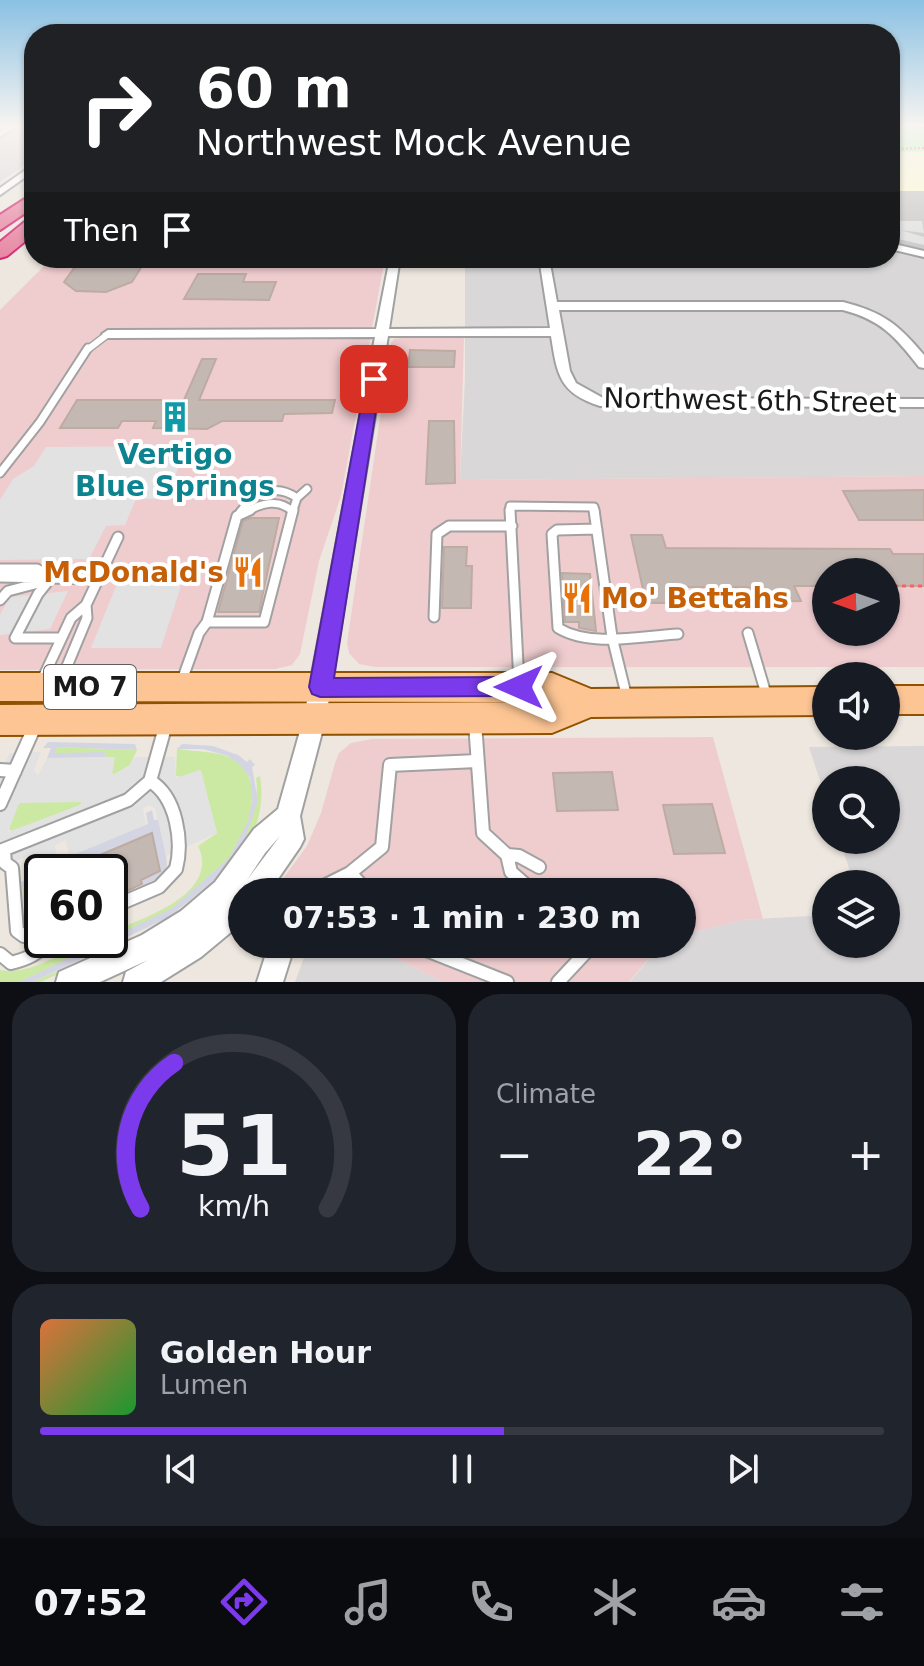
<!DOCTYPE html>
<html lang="en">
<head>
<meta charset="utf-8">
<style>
	body { margin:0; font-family:"DejaVu Sans",sans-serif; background:#20242c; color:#f1f3f6; height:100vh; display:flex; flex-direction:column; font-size:30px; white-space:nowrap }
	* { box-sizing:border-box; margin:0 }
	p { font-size:26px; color:#9ea1a6 }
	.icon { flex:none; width:44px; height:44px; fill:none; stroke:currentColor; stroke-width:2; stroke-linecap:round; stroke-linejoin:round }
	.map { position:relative; height:982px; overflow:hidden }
	.panel { display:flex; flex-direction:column; gap:12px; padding:12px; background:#0d0f14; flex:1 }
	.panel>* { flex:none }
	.banner { position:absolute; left:24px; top:24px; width:876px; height:244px; border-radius:32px; box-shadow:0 2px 6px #0004; background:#202124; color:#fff; overflow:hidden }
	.needle { width:52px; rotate:268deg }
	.fabs { position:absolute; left:812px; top:558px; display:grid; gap:16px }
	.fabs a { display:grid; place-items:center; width:88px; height:88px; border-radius:50%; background:#171b24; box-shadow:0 2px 6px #0004; font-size:40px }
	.speed { position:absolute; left:24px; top:854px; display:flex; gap:16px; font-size:40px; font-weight:700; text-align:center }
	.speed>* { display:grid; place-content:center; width:104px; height:104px; border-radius:50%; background:#171b24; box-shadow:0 2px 6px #0004; line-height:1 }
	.speed .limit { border:4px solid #111; border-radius:12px; background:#fff; color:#111 }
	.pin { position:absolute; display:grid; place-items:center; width:68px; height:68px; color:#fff; margin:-34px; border-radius:16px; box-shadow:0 4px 12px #0006 }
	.me { position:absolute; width:88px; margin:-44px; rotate:270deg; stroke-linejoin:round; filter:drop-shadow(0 0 6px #0008) }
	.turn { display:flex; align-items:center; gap:28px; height:168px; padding:0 40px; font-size:36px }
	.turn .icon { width:104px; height:104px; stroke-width:2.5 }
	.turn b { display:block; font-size:56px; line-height:68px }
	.then { display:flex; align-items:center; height:76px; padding:0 40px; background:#0003; gap:16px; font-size:30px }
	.big { font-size:60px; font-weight:800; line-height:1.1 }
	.panel .card { flex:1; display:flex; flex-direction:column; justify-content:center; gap:12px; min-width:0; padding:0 28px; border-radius:32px; background:#20242c }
	.panel .dial { align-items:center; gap:0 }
	.dial svg { height:208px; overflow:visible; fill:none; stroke:#363941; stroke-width:7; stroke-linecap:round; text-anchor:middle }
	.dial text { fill:#f1f3f6; stroke:none }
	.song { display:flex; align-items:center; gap:24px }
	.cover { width:96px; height:96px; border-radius:12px; background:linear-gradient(135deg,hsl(20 70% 55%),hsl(130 70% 35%)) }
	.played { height:8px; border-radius:4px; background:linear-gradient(90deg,#7c3aed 55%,#363941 55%) }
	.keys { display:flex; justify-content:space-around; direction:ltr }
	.heat { display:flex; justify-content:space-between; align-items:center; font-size:44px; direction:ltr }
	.panel .tiles { flex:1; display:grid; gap:12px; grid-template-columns:1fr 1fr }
	.card:last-child { grid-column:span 2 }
	.trip { position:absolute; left:228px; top:878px; width:468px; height:80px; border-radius:40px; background:#171b24; box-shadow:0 2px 6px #0004; font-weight:800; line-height:80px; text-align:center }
	.dock { display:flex; height:128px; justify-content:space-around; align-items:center; background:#090b0e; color:#9ea1a6 }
	.dock .icon { width:56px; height:56px }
	.dock .selected { color:#7c3aed }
	.dock b { font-size:36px; color:#f1f3f6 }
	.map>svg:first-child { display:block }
	.residential { fill:#d9d7d7 }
	.commercial { fill:#efcdcf; fill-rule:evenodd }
	.education { fill:#fffbd6 }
	.religious { fill:#c8c8c8 }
	.grass { fill:#cce9a3 }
	.park { fill:#bbfab9 }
	.parking { fill:#e2e2e2; fill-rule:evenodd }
	.plaza { fill:#d4d5e2 }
	.building { fill:#c4b8b3; stroke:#beaba2; stroke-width:2 }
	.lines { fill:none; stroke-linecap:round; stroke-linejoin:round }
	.lane-far3-casing { stroke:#a1a1a1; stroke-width:9 }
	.lane-far2-casing { stroke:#a1a1a1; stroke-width:11 }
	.lane-far1-casing { stroke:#a1a1a1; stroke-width:13 }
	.lane-casing { stroke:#a1a1a1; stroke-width:16 }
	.street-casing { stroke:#a1a1a1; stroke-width:4 }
	.primary-casing { stroke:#915200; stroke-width:4 }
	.highway-casing { stroke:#d62172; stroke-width:4 }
	.path-far1 { stroke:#fb6161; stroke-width:2; stroke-dasharray:2 2; stroke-linecap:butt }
	.path { stroke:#fb6161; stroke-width:3; stroke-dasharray:4 4; stroke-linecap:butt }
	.lane-far3 { stroke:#fff; stroke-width:6 }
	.lane-far2 { stroke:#fff; stroke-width:7 }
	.lane-far1 { stroke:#fff; stroke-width:9 }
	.lane { stroke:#fff; stroke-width:12 }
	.street { fill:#fff; fill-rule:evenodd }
	.primary { fill:#fdc594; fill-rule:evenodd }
	.highway { fill:#e784a1; fill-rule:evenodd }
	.route { fill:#7c3aed; stroke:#51269a; stroke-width:2 }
	.labels { text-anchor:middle; stroke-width:8; stroke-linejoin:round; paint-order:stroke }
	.shield { fill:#fff; stroke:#5f5f5f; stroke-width:2 }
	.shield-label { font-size:26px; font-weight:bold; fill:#1a1a1a }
	.street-label { font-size:28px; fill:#1a1a1a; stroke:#fff }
	.culture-label { font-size:28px; font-weight:bold; fill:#0d838f; stroke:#fff }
	.food-label { font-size:28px; font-weight:bold; fill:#c56008; stroke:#fff; text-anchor:end }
</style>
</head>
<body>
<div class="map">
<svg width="924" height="982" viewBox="0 0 924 982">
	<rect width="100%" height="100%" fill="#ede7df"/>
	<path class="residential" d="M 0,124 L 34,124 L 34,159 L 0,182 Z
		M 890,246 L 924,254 L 924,476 L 460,480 L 465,379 L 465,258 L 890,258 Z
		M 924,746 L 924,982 L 630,982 L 661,944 L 682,944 L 682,935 L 742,920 L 826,915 L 826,944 L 886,944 L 886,884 L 854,884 L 840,840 L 886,840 L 886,780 L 826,780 L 826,799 L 809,747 Z
		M 309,944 L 368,944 L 443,982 L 295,982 Z"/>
	<path class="commercial" d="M 52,258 L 385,258 L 341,496 L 319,561 L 300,654 L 292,665 L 275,669 L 0,670 L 0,310 Z
		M 464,337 L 460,480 L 924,476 L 924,667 L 375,667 L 359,664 L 349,653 L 347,643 L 391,343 L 394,339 L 408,337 ZM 826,572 L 886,572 L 886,632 L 826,632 Z
		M 713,737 L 763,919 L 742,920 L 682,935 L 682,892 L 273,892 L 307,846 L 321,813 L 335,763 L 339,753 L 351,743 L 372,739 Z
		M 368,944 L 661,944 L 629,982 L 443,982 Z"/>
	<path class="education" d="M 890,124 L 924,124 L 924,191 L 890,191 Z"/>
	<path class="religious" d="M 890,191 L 924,191 L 924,254 L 890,246 Z"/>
	<path class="grass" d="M 57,747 L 137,750 L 130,765 L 113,775 L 111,770 L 114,757 L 105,757 L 106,753 L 55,753 Z
		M 177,749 C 211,754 253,748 252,798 C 248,897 94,948 19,982 L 0,982 L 0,970 C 39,977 71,940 110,940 L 110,932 C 142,919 221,894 198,846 L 217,833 L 200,770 L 182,777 L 176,776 Z
		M 260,776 C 278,885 119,946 41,982 L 33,982 C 111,946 225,912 250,820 C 254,805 259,793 256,778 Z
		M 21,802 L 82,802 L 80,805 L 13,832 L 9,829 L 16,807 Z
		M 42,879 L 42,929 L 38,930 L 26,924 L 22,888 Z"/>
	<path class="park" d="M 890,124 L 924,124 L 924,151 L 890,152 Z"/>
	<path class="parking" d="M 890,221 L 922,221 L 924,233 L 900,230 L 924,237 L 924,245 L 890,237 Z
		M 187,446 L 166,499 L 136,499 L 125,525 L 106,526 L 89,559 L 0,560 L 0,500 L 13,479 L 34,466 L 46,447 Z
		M 185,573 L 161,648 L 91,648 L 121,574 Z
		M 68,591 L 50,629 L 0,635 L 0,615 L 10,597 Z
		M 41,752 L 34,770 L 38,775 L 47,758 L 115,757 L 112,775 L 128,767 L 135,757 L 175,757 L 176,778 L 201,770 L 217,833 L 166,856 L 155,808 L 148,805 L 143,809 L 146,825 L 69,856 L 66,840 L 55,845 L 57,861 L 31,872 L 29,855 L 0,868 L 0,771 L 10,753 ZM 81,802 L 80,805 L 8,832 L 19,803 Z"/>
	<path class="plaza" d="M 48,742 L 135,744 L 137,750 L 57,747 L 55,753 L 106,752 L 105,757 L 47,758 L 51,748 L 43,748 Z
		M 182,744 L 213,746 L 238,755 L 247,762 L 250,759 L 255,765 L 252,767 L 258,801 L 243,845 L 216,879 L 169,917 L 33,982 L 19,982 L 172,908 L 229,858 L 248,821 L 252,802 L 250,778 L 240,765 L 228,756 L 203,749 L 177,749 Z
		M 152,810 L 154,820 L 158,820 L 166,856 L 167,865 L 161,877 L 143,885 L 142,879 L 160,871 L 152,834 L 60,872 L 42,872 L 42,879 L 22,888 L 21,882 L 31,877 L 31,872 L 148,824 L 146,813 Z"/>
	<path class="building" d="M 96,258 L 147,258 L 132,282 L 106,292 L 76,291 L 64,282 L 74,268 L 92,263 Z
		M 198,274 L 246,274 L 243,282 L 276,282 L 269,300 L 184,299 Z
		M 410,350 L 455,351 L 454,367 L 408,367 Z
		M 202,359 L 216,359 L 199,400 L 335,400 L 332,413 L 284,414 L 282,421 L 222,421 L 207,429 L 153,428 L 156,421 L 122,421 L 118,428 L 60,428 L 77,400 L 184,400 Z
		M 429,421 L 454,421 L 455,483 L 426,484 Z
		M 924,490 L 924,520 L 859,520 L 843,491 Z
		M 251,518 L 279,518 L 259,612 L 218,612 L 243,521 Z
		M 631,535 L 662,535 L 666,548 L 890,549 L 893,554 L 924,554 L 924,586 L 886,586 L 886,572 L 826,572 L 826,586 L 794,586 L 801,601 L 755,602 L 750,587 L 681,587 L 685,603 L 646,603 Z
		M 444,547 L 467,547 L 466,566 L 472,566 L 471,608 L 442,608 Z
		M 562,573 L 590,574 L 596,631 L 579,628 L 579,622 L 565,622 Z
		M 612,772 L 618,810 L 557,811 L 553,773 Z
		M 712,804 L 725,853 L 674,854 L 663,805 Z
		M 152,833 L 160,871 L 141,880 L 142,884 L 118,895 L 117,890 L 110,893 L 110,872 L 60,872 Z"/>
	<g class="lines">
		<defs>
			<path id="lane-far3" d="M 87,350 L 108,334"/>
			<path id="lane-far2" d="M 0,473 L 40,422 L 88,348
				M 297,498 L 307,489
				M 240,512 C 255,492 276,483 297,498 L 293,510
				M 246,512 C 262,503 279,498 293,512
				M 510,512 L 510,506 L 594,507 L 595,512"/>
			<path id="lane-far1" d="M 250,510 L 237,516 L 207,622 L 264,622 L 293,510
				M 510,510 L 519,683
				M 594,510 L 612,637 L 627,698
				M 597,529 L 557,530 L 552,534 L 558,628 C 591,648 642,636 678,634
				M 0,569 L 37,569 L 50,578
				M 0,577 L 98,579
				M 50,579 L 38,594 L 15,638 L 61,638
				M 0,600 L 8,591 L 46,581
				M 434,617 L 437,534 L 449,526 L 512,526
				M 748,633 L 767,697
				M 42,680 L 71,618 L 86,605 L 118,537
				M 60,683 L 87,618 L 86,605
				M 181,683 L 199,633 L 207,622"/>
			<path id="lane" d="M 475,723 L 483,833 L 507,855 L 511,872 L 526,885
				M 0,770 L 15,771
				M 0,804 L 34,728
				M 0,851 L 128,800 L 150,781 L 166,724
				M 4,851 L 5,863 L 12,868 L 17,931 L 24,936 L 42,937
				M 507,855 L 519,856 L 539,867
				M 350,873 L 368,892
				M 312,892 L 350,873 L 382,847 L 390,765 L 477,761
				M 110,908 L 159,887 L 176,869 C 183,842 177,797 150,781
				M 411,944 L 507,982
				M 0,954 L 11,963 C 27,959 39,954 49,940
				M 558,982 L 588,950 L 589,944"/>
			<path id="street" d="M 10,124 L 19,124 L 0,137 L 0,131 Z
				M 34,164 L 34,171 L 0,195 L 0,188 Z
				M 890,243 L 924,251 L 924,257 L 890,249 Z
				M 390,258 L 400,258 L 389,329 L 550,328 L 539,258 L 549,258 L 557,302 L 843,302 C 883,312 898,324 924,355 L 924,368 L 919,367 C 895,336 881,320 843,310 L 559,310 L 570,371 L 576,383 L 603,398 L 924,399 L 924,407 L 600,406 C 559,393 557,374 551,336 L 388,336 L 326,717 L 300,816 L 304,839 L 300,847 L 269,892 L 242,893 L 245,884 L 236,896 L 242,893 L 242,923 L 201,957 L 161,982 L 123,982 L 126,972 L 148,960 L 100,982 L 56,982 L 59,972 L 142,935 L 181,911 L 215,882 L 254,829 L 278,809 L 304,717 L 375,337 L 108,338 L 102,334 L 108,330 L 376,329 ZM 280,836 L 247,880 L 265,853 Z
				M 269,944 L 295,944 L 283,982 L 257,982 Z"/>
			<path id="primary" d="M 0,673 L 552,673 L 591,689 L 826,687 L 826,715 L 591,717 L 552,733 L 0,735 L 0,705 L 553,702 L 0,701 Z
				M 886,686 L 924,686 L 924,714 L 886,714 Z"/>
			<path id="highway" d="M 34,193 L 34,207 L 0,230 L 0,215 Z
				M 34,218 L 34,234 L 7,256 L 0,258 L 0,242 L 27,220 Z"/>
		</defs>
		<use href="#lane-far3" class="lane-far3-casing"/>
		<use href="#lane-far2" class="lane-far2-casing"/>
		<use href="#lane-far1" class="lane-far1-casing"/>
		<use href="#lane" class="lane-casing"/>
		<use href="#street" class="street-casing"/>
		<use href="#primary" class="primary-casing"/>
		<use href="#highway" class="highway-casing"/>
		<path class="path-far1" d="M 890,149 L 924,148"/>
		<path class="path" d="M 822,586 L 826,586
			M 886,586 L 924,586"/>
		<use href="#lane-far3" class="lane-far3"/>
		<use href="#lane-far2" class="lane-far2"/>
		<use href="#lane-far1" class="lane-far1"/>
		<use href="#lane" class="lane"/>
		<use href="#street" class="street"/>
		<use href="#primary" class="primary"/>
		<use href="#highway" class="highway"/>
	</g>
	<linearGradient id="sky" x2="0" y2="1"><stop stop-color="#8ac1e3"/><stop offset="0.48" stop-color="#f7f4f1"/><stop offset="1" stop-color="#f7f4f1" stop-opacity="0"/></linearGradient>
	<rect width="924" height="261" fill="url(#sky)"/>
	<path class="route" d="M 374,375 L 381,379 L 334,678 L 519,677 L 527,680 L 531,687 L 527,693 L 519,696 L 320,697 L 312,694 L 309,687 L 366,379 Z"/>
	<defs>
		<symbol id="building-bare" viewBox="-9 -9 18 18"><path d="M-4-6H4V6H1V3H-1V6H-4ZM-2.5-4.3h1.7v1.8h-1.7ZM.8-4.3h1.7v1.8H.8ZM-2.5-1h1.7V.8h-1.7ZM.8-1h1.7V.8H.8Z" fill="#0f9aa8" stroke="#fff" stroke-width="2.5" paint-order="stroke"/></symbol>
		<symbol id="restaurant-bare" viewBox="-9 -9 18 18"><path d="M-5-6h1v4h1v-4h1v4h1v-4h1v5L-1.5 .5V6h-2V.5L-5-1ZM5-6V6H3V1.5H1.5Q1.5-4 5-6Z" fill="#e8710a" stroke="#fff" stroke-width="2.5" paint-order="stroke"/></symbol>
	</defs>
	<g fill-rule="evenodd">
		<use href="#building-bare" x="153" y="395" width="44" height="44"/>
		<use href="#restaurant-bare" x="226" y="550" width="44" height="44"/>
		<use href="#restaurant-bare" x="555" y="576" width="44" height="44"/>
	</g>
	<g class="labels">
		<rect class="shield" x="44" y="665" width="92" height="44" rx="6"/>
		<g class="shield-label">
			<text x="90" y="696">MO 7</text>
		</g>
		<g class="street-label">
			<text transform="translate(750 400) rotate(1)" y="10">Northwest 6th Street</text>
		</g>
		<g class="culture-label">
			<text x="175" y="464">Vertigo<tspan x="175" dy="32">Blue Springs</tspan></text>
		</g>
		<g class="food-label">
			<text x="224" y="582">McDonald's</text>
			<text x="601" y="608" text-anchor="start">Mo' Bettahs</text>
		</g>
	</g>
</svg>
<div class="fabs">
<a><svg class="needle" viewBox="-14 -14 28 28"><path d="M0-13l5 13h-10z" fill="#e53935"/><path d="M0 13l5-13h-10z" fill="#9ea1a6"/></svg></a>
<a><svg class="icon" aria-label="sound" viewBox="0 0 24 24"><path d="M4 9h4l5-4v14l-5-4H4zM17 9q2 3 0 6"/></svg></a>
<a><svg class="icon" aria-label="search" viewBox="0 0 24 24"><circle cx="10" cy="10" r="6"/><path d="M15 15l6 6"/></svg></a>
<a><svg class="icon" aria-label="layers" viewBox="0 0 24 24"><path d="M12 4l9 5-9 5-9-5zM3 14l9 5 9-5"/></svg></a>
</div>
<div class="speed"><div class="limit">60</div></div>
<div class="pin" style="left:374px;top:379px;background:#d93025"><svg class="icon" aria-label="arrive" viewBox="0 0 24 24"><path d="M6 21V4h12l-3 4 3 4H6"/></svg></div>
<svg class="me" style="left:519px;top:687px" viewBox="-20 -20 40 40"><path d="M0-17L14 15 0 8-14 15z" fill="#7c3aed" stroke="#fff" stroke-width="4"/></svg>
<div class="trip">07:53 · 1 min · 230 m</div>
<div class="banner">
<div class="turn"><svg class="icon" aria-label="right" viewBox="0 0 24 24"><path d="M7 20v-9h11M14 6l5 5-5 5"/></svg><div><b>60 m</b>Northwest Mock Avenue</div></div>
<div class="then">Then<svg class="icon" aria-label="arrive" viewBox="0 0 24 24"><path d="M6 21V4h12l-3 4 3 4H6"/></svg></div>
</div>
</div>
<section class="panel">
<div class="tiles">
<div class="card dial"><svg viewBox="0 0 100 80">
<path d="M14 69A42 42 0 1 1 86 69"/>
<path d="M14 69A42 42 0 0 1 27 13" stroke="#7c3aed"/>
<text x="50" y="56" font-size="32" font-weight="700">51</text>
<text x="50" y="72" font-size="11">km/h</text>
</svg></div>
<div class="card"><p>Climate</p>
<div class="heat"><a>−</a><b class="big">22°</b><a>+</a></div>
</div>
<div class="card">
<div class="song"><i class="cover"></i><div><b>Golden Hour</b><p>Lumen</p></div></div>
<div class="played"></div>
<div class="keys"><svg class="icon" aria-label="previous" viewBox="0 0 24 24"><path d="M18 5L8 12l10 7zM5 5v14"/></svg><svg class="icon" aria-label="pause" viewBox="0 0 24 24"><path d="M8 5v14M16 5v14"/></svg><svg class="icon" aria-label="next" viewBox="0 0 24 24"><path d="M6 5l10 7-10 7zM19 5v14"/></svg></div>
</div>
</div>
</section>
<nav class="dock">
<b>07:52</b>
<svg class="icon selected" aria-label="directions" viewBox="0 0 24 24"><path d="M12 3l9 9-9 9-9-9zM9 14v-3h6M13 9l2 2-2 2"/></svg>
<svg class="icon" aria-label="music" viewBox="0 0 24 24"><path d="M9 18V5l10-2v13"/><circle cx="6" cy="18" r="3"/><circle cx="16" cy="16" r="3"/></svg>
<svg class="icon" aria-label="phone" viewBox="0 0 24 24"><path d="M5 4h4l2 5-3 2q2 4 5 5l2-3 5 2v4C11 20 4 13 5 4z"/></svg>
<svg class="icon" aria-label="climate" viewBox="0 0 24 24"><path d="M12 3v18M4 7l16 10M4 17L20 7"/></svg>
<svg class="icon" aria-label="car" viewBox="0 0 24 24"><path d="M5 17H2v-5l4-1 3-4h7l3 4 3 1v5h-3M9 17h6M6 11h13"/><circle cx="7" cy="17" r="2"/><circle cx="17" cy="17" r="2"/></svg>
<svg class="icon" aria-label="filters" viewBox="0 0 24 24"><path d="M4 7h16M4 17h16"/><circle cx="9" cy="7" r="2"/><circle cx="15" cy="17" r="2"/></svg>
</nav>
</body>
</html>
